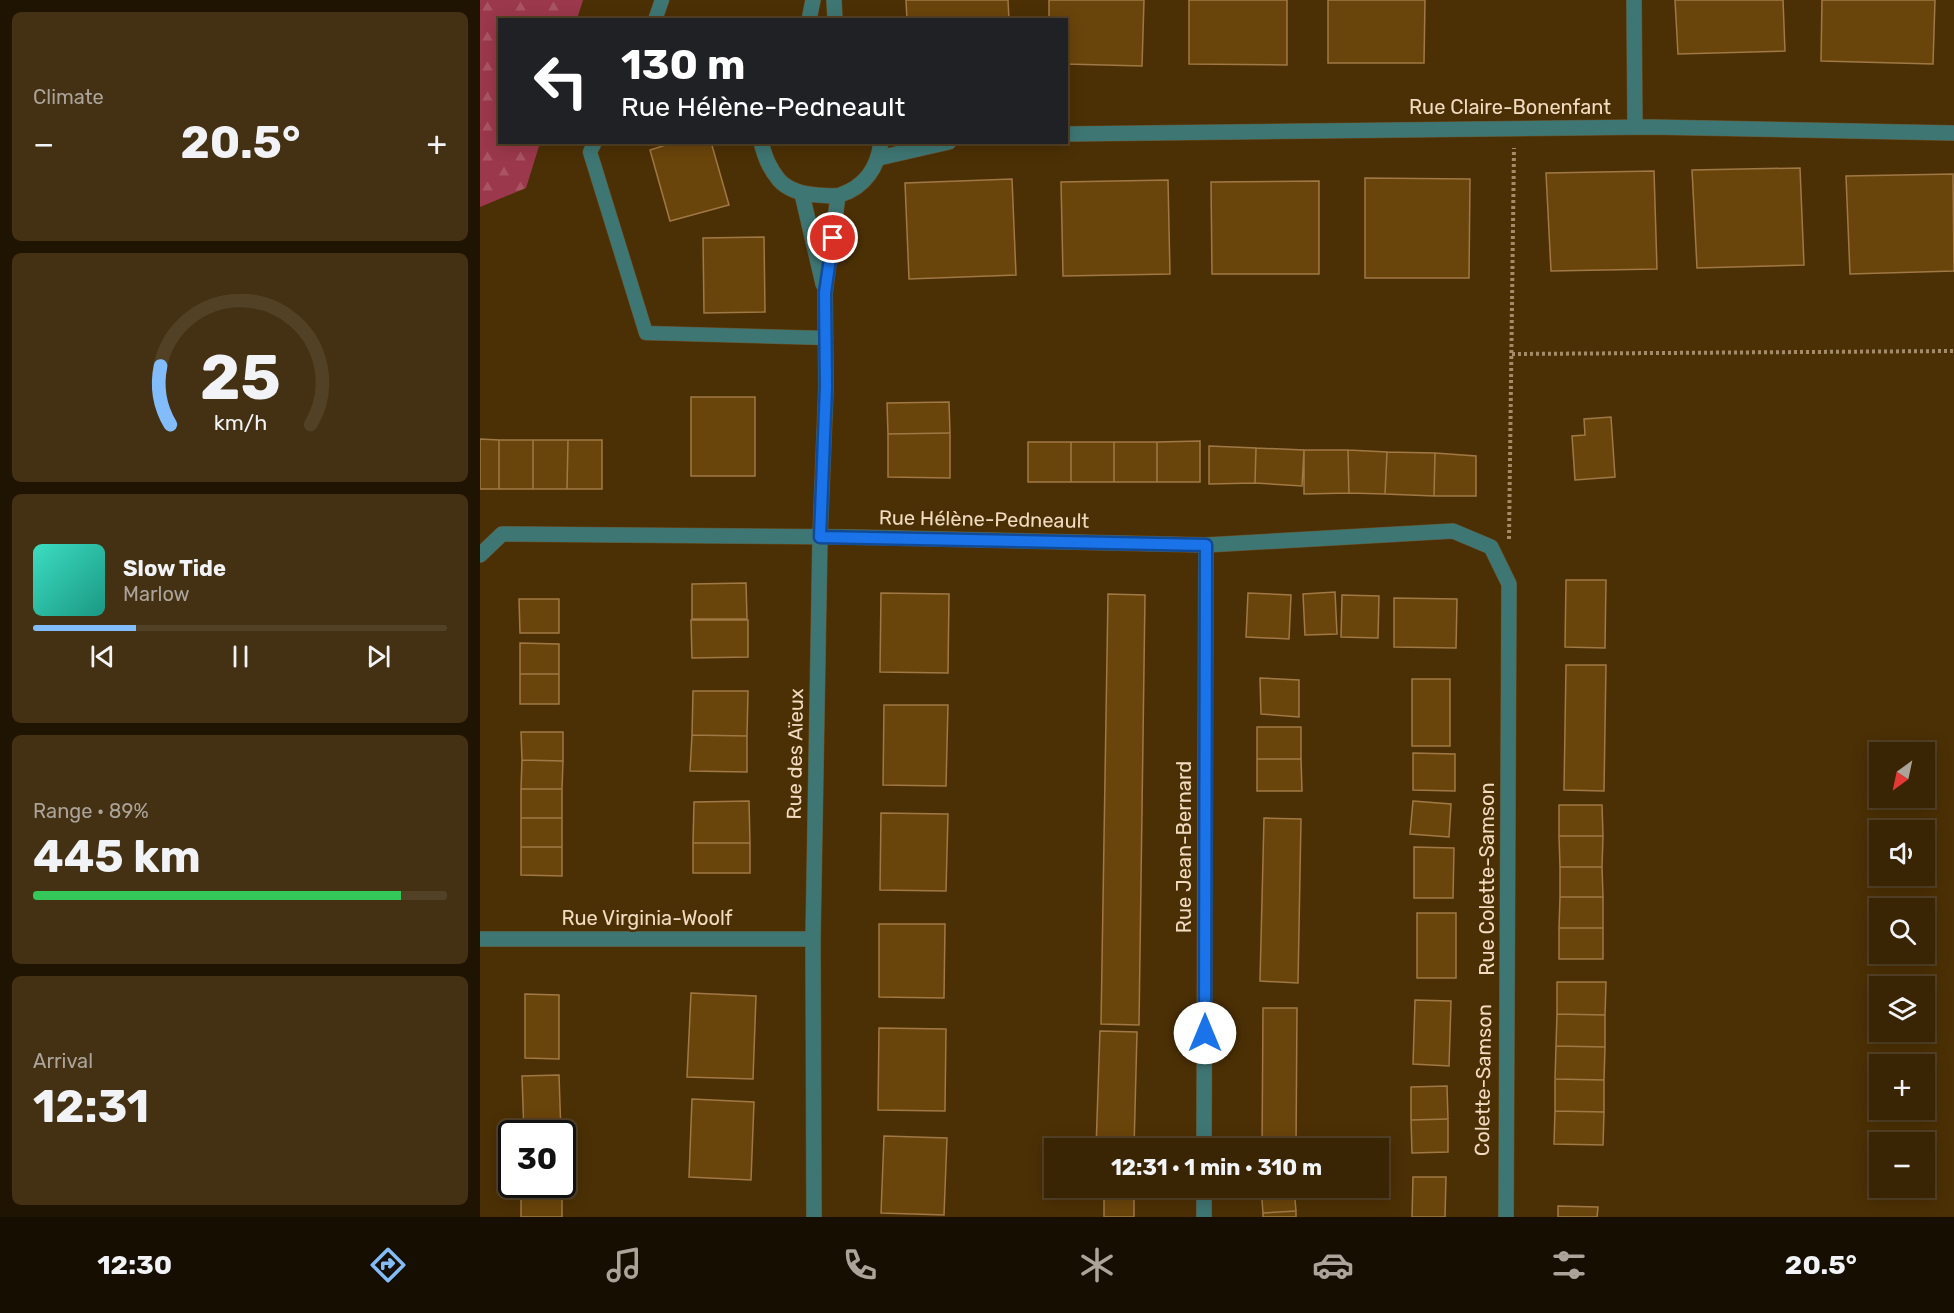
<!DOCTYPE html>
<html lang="en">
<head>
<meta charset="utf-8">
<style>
	body { margin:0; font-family:Rubik,sans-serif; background:#443013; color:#f1f3f6; height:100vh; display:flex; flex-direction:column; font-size:22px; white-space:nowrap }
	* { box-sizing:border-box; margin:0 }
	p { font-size:20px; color:#aba49a }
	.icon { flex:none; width:33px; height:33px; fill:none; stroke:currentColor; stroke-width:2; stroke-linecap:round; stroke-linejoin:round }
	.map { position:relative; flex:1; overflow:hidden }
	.drawer { display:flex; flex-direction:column; gap:12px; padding:12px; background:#1f1402; width:480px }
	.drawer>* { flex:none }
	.banner { position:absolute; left:18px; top:18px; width:570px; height:126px; border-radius:0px; box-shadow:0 3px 15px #0003,0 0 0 2px #534126; background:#202124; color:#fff; overflow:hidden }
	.needle { width:39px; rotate:213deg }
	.buttons { position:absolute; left:1389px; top:742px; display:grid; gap:12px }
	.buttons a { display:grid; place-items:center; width:66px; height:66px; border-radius:0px; background:#392404; box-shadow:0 3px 15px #0003,0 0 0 2px #534126; font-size:30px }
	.speed { position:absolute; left:18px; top:1120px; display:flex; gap:12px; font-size:30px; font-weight:700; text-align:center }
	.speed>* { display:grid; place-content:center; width:78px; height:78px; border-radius:50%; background:#392404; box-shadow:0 3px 15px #0003,0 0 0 2px #534126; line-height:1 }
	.speed .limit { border:3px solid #111; border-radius:9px; background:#fff; color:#111 }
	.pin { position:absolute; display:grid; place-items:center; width:51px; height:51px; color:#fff; margin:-26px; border:3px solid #fff; border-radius:50%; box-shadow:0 2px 6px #0007 }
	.me { position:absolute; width:66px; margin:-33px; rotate:0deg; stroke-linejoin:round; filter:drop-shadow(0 0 4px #0008) }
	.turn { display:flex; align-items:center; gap:21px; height:126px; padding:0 24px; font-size:27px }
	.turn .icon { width:78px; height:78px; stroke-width:2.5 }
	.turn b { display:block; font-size:42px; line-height:51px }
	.big { font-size:45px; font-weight:700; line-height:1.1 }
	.drawer .tile { flex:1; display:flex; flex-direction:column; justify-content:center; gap:9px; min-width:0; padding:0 21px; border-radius:9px; background:#443013 }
	.drawer .dial { align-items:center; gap:0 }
	.dial svg { height:156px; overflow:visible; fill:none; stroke:#534126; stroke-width:7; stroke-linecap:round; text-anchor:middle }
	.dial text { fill:#f1f3f6; stroke:none }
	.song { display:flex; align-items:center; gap:18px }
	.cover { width:72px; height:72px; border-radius:9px; background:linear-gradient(135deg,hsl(170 70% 55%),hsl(170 70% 35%)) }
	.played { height:6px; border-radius:3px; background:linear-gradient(90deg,#83bcfb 25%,#534126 25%) }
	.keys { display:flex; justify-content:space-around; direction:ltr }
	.heat { display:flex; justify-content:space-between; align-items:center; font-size:33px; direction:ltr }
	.charge { height:9px; border-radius:4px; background:linear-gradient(90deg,#34c759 89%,#534126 0) }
	.trip { position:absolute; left:564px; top:1138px; width:345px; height:60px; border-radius:0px; background:#392404; box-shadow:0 3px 15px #0003,0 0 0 2px #534126; font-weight:700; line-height:60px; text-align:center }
	.menu { display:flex; height:96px; justify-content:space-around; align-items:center; background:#170e02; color:#aba49a }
	.menu .icon { width:42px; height:42px }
	.menu .active { color:#83bcfb }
	.menu b { font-size:27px; color:#f1f3f6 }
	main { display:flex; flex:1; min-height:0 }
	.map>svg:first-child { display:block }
	.forest { fill:url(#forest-firs) }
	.building { fill:#6a450b; stroke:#a07845; stroke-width:1.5 }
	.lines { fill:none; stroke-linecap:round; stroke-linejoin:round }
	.service-casing { stroke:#6a4f27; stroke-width:15 }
	.minor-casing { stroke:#6a4f27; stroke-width:16 }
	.tertiary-casing { stroke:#6a4f27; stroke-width:16 }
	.path { stroke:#a48b6a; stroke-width:4; stroke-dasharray:3 3; stroke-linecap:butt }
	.service { stroke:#3e7673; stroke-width:14 }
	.minor { stroke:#3e7673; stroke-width:15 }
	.tertiary { stroke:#3e7673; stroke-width:15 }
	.route-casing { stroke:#114b97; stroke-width:15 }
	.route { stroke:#1a73e8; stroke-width:10 }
	.labels { text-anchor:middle; stroke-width:5; stroke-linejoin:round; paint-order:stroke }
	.street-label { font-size:20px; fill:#f1dbc1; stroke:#4c3005 }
</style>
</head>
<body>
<main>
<section class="drawer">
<div class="tile"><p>Climate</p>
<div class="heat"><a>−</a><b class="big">20.5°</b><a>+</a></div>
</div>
<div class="tile dial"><svg viewBox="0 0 100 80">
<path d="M14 69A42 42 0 1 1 86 69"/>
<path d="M14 69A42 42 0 0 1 9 39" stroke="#83bcfb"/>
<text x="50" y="56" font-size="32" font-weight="700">25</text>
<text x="50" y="72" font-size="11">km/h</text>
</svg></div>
<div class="tile">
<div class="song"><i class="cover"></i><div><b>Slow Tide</b><p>Marlow</p></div></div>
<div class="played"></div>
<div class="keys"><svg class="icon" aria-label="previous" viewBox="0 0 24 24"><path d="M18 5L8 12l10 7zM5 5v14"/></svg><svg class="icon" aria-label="pause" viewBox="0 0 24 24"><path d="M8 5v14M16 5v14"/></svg><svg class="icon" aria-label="next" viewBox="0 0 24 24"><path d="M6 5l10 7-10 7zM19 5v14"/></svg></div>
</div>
<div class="tile"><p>Range · 89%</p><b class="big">445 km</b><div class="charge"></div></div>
<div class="tile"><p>Arrival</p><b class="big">12:31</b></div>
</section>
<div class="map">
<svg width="1474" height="1217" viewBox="0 0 1474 1217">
	<defs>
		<pattern id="forest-firs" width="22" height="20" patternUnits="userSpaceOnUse" patternTransform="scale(1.5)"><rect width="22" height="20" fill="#9b384b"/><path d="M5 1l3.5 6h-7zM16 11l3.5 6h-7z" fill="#a95463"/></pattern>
	</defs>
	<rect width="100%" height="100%" fill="#4c3005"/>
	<path class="forest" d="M 0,0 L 103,0 L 97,19 L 20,20 L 20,142 L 60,143 L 46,188 L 0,207 Z"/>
	<path class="building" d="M 426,0 L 528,0 L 529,20 L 427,20 Z
		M 569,0 L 664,0 L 662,66 L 586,64 L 586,20 L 569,20 Z
		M 709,0 L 807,0 L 807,65 L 709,64 Z
		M 848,0 L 945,0 L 944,63 L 848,63 Z
		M 1195,0 L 1303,0 L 1305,51 L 1198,54 Z
		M 1342,0 L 1455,0 L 1453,64 L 1341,61 Z
		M 195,142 L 231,142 L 249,205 L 190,221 L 170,150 Z
		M 1320,168 L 1324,265 L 1217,268 L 1212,170 Z
		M 1174,171 L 1177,269 L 1071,271 L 1066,173 Z
		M 1473,174 L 1474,271 L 1370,274 L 1366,176 Z
		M 885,178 L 990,179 L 989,278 L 885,278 Z
		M 532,179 L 536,275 L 429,279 L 425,183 Z
		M 688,180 L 690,274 L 583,276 L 581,182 Z
		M 839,181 L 839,274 L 732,274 L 731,182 Z
		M 284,237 L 285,312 L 224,313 L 223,238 Z
		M 211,397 L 275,397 L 275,476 L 211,476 Z
		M 469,402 L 470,433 L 408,434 L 407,403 Z
		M 1131,417 L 1135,477 L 1095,480 L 1092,436 L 1105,435 L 1104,419 Z
		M 470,433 L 470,478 L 408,477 L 408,434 Z
		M 0,439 L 19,440 L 19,489 L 0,489 Z
		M 19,440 L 53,440 L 53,489 L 19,489 Z
		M 53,440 L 88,440 L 87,489 L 53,489 Z
		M 88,440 L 122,440 L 122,489 L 87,489 Z
		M 720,441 L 720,482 L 677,482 L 677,442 Z
		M 548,442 L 591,442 L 591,482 L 548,482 Z
		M 591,442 L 634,442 L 634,482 L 591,482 Z
		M 634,442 L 677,442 L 677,482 L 634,482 Z
		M 729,446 L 776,448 L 775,483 L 729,484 Z
		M 776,448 L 824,450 L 822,486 L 775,483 Z
		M 824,450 L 868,450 L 869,493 L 824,494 Z
		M 868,450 L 907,452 L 905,494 L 869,493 Z
		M 907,452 L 955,453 L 954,496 L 905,494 Z
		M 955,453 L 996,456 L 996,496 L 954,496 Z
		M 1086,580 L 1126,580 L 1125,648 L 1085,647 Z
		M 266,583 L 267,619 L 212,619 L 212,584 Z
		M 855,592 L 857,634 L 825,635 L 823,594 Z
		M 401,593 L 469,594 L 468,673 L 400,672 Z
		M 768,593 L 811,595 L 809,639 L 766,637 Z
		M 628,594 L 665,595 L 659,1025 L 621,1024 Z
		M 862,595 L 899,596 L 898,638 L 861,637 Z
		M 914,598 L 977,599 L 976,648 L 914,647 Z
		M 39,599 L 79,599 L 79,633 L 40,633 Z
		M 211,620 L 268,620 L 268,657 L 212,658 Z
		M 40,643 L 79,644 L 79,674 L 40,674 Z
		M 1086,665 L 1126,665 L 1124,791 L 1084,790 Z
		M 40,674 L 79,674 L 79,704 L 40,704 Z
		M 780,678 L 819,680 L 819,717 L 781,714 Z
		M 932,679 L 970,679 L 970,746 L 932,746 Z
		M 213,691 L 268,691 L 267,736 L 212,735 Z
		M 404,705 L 468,705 L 466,786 L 403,785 Z
		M 777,727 L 821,727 L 821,759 L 777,759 Z
		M 41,732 L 83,732 L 83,761 L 42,760 Z
		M 212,735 L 267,736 L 267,772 L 210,771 Z
		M 933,753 L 975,754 L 975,791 L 933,790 Z
		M 777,759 L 821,759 L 822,791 L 777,791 Z
		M 42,760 L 83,761 L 82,789 L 41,789 Z
		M 41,789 L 82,789 L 82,818 L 41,818 Z
		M 269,801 L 270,843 L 213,843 L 214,802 Z
		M 933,801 L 971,804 L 969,837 L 930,834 Z
		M 1079,805 L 1122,805 L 1123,836 L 1079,836 Z
		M 401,813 L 468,814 L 466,891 L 400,890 Z
		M 41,818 L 82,818 L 82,847 L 41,847 Z
		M 784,818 L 821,819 L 818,983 L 780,981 Z
		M 1079,836 L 1123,836 L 1122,867 L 1080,867 Z
		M 213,843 L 270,843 L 270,873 L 213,873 Z
		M 41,847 L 82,847 L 82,876 L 41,875 Z
		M 934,847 L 974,848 L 973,898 L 934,898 Z
		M 1080,867 L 1122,867 L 1123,897 L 1080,897 Z
		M 1080,897 L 1123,897 L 1123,928 L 1079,928 Z
		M 937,913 L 976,913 L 976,978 L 937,978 Z
		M 399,924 L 465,924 L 464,998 L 399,997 Z
		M 1079,928 L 1123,928 L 1123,959 L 1079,959 Z
		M 1077,982 L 1126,982 L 1125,1015 L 1077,1014 Z
		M 211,993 L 276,996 L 273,1079 L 207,1077 Z
		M 45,994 L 79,995 L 79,1059 L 45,1058 Z
		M 935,1000 L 971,1001 L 969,1066 L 933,1064 Z
		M 783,1008 L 817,1008 L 816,1149 L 782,1149 Z
		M 1077,1014 L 1125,1015 L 1125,1047 L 1076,1046 Z
		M 399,1028 L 466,1029 L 465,1111 L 398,1110 Z
		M 620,1031 L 657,1032 L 654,1149 L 616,1149 Z
		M 1076,1046 L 1125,1047 L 1124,1080 L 1075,1079 Z
		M 79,1075 L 81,1134 L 44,1134 L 42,1076 Z
		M 1075,1079 L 1124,1080 L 1124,1112 L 1075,1111 Z
		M 967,1086 L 968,1119 L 931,1120 L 931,1087 Z
		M 212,1099 L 274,1102 L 271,1180 L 209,1177 Z
		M 1075,1111 L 1124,1112 L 1123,1145 L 1074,1144 Z
		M 968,1119 L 968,1152 L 932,1153 L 931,1120 Z
		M 404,1136 L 467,1138 L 464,1215 L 401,1213 Z
		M 933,1177 L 966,1177 L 965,1217 L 932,1217 Z
		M 41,1185 L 82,1185 L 82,1217 L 41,1217 Z
		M 624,1188 L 654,1188 L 654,1217 L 624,1217 Z
		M 781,1188 L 814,1188 L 816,1211 L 783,1213 Z
		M 1078,1206 L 1118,1207 L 1117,1217 L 1078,1217 Z
		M 816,1211 L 816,1217 L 783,1217 L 783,1213 Z"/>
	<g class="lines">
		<defs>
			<path id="service" d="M 175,20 L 182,0
				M 115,142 L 110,152 L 166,333 L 346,338"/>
			<path id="minor" d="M 354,0 L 355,20
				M 1154,0 L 1155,127
				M 329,20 L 333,0
				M 0,555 L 22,534 L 371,537 L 726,545 L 973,531 L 1011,547 L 1029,584 L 1026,1217
				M 0,939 L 333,939
				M 724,1149 L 726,545
				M 724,1217 L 724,1188"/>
			<path id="tertiary" d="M 586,134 L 1171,127 L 1474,133
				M 281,142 C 285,157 289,168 299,180 C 309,191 323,194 337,195 C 344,195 354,197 360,195 C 385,187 398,167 401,142
				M 399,158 L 469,142
				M 322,194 L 343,284
				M 334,1217 L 333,939 L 340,537 L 346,387 L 345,293 L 358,196"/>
		</defs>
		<use href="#service" class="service-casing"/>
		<use href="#minor" class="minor-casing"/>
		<use href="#tertiary" class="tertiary-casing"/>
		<path class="path" d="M 1032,354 L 1474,351
			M 1029,539 L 1034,148"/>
		<use href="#service" class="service"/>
		<use href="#minor" class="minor"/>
		<use href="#tertiary" class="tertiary"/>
	</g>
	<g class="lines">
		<defs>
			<path id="route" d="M 353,238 L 345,293 L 346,387 L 340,537 L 726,545 L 725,1033"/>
		</defs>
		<use href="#route" class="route-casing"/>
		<use href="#route" class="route"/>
	</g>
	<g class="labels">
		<g class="street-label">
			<text x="1030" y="114">Rue Claire-Bonenfant</text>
			<text transform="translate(504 519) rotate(1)" y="7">Rue Hélène-Pedneault</text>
			<text transform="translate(315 754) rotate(-89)" y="7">Rue des Aïeux</text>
			<text transform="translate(704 847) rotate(-90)" y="7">Rue Jean-Bernard</text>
			<text transform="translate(1007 879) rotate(-90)" y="7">Rue Colette-Samson</text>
			<text x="167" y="925">Rue Virginia-Woolf</text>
			<text transform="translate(1003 1080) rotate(-89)" y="7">Colette-Samson</text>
		</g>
	</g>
</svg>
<div class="buttons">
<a><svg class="needle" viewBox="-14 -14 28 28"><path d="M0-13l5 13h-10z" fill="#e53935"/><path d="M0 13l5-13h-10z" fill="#aba49a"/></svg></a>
<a><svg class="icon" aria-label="sound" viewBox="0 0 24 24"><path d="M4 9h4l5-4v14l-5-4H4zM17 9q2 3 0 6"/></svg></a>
<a><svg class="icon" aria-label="search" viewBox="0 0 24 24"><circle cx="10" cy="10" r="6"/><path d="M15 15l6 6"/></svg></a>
<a><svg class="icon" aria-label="layers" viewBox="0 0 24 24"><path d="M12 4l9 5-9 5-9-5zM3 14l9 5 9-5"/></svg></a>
<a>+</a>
<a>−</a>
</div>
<div class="speed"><div class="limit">30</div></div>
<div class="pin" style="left:353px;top:238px;background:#d93025"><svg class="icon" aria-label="arrive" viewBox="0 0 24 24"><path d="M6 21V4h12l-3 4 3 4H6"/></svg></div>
<svg class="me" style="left:725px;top:1033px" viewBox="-20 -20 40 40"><circle r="19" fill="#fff"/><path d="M0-13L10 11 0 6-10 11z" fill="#1a73e8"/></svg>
<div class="trip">12:31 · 1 min · 310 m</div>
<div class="banner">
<div class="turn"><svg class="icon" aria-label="left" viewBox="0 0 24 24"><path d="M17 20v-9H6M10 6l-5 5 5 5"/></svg><div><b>130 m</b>Rue Hélène-Pedneault</div></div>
</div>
</div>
</main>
<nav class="menu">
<b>12:30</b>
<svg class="icon active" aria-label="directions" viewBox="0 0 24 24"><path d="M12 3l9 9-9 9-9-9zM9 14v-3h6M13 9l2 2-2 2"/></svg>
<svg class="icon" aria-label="music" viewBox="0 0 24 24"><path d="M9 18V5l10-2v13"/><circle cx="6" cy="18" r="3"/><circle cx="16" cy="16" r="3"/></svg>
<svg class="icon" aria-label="phone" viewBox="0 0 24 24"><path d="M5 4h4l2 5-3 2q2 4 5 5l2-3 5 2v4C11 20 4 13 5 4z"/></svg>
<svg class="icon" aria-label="climate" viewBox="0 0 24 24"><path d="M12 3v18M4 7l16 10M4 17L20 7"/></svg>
<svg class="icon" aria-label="car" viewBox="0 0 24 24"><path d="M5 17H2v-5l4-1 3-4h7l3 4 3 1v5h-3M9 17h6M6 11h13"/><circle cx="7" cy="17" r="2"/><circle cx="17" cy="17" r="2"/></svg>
<svg class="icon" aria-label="filters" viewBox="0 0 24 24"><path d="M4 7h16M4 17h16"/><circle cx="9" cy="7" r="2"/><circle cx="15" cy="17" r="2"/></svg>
<b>20.5°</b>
</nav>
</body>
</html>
